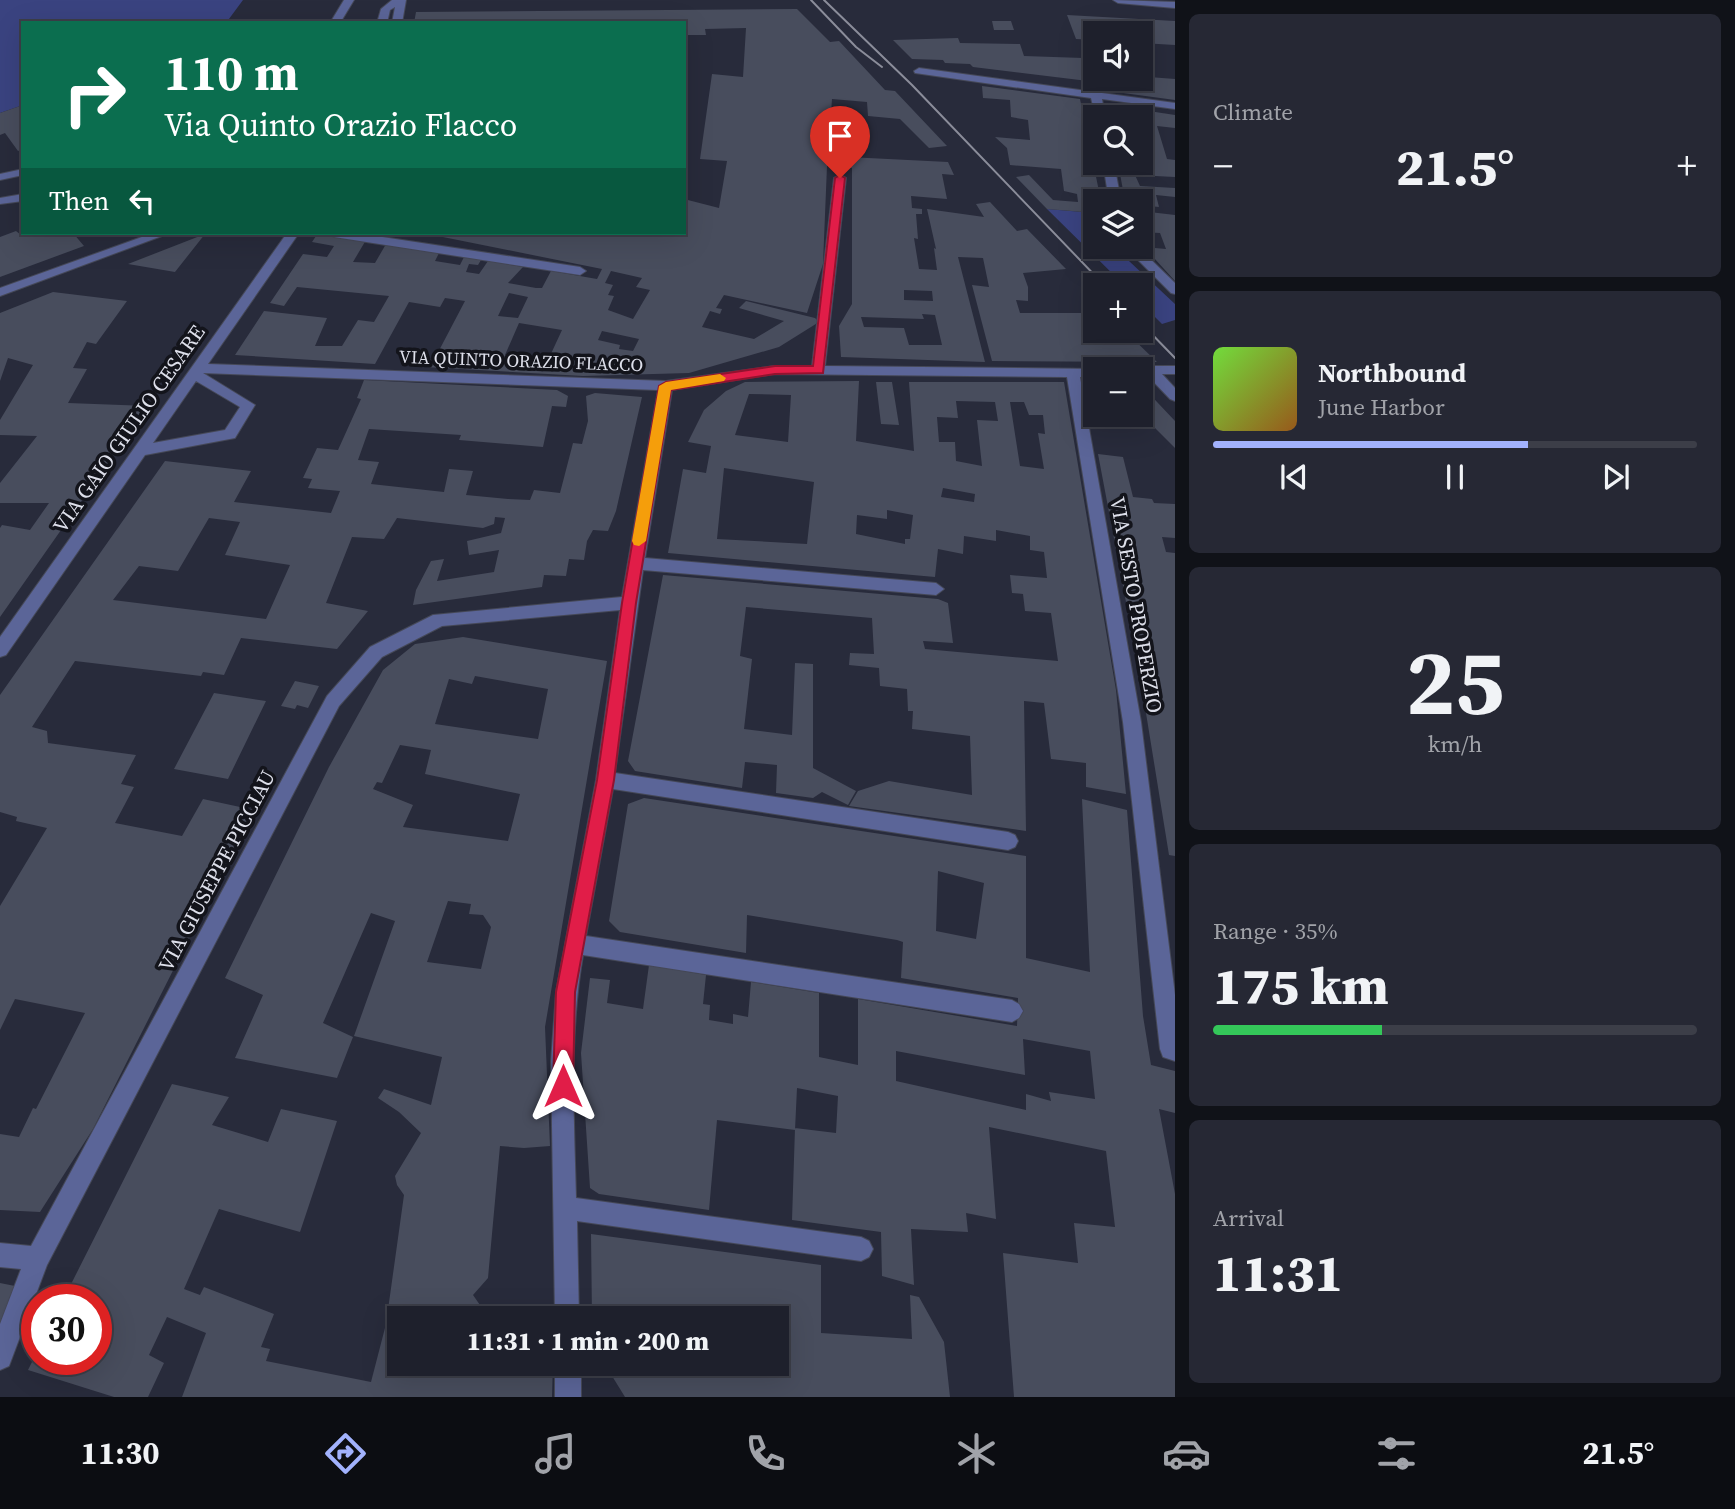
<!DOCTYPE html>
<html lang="en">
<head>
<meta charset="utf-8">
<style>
	body { margin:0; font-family:"Source Serif 4",serif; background:#262834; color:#f1f3f6; height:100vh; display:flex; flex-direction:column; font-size:26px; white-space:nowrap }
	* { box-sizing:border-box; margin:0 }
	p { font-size:23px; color:#a1a3a9 }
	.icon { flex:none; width:38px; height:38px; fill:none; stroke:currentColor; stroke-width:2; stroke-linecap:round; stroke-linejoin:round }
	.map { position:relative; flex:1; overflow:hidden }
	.sheet { display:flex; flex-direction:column; gap:14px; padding:14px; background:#101218; width:560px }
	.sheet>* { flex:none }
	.banner { position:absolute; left:21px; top:21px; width:665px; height:214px; border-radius:0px; box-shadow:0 7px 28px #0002,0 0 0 2px #3c3e48; background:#0b6e4f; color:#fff; overflow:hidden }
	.fabs { position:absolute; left:1083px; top:21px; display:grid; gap:14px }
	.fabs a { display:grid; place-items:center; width:70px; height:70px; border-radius:0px; background:#1e202c; box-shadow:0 7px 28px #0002,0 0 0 2px #3c3e48; font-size:35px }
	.speed { position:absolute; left:21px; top:1284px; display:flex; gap:14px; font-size:35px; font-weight:700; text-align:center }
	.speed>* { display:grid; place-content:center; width:91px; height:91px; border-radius:50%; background:#1e202c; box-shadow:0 7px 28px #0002,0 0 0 2px #3c3e48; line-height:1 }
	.speed .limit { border:10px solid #d22; background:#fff; color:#111 }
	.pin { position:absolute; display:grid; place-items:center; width:60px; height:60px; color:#fff; margin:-72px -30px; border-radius:50% 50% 50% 0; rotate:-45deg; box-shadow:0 0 7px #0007 }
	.pin .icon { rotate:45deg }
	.me { position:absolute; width:77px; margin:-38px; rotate:0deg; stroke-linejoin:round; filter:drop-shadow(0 0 5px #0008) }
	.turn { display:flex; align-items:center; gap:24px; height:147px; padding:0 28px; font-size:32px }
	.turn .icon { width:91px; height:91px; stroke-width:2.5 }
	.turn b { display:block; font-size:49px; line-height:60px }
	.then { display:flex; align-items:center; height:66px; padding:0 28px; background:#0003; gap:14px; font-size:26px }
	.big { font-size:52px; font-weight:800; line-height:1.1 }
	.sheet .widget { flex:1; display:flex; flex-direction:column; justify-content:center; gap:10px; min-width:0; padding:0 24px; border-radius:10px; background:#262834 }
	.sheet .dial { align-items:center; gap:0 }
	.dial b { font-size:91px; line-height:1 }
	.song { display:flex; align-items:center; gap:21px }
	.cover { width:84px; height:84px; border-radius:10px; background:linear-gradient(135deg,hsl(100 70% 55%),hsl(30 70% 35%)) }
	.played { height:7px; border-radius:4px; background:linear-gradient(90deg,#a2b2fd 65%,#3c3e48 65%) }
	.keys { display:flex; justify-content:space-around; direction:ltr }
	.heat { display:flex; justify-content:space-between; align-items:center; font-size:38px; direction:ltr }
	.charge { height:10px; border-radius:5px; background:linear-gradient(90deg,#34c759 35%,#3c3e48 0) }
	.trip { position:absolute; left:387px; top:1306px; width:402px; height:70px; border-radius:0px; background:#1e202c; box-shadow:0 7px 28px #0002,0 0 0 2px #3c3e48; font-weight:800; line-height:70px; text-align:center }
	.dock { display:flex; height:112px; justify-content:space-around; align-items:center; background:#0c0d12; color:#a1a3a9 }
	.dock .icon { width:49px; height:49px }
	.dock .selected { color:#a2b2fd }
	.dock b { font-size:32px; color:#f1f3f6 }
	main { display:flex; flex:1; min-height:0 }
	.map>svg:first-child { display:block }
	.green { fill:#3a4380 }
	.building { fill:#484d5d; fill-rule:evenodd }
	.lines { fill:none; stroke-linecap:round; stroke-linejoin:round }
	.minor-casing { stroke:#454857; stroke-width:2 }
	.minor { fill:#5b6598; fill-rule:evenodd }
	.tram { stroke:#8b8d9a; stroke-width:2 }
	.route { fill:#e11d48; stroke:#92132f; stroke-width:2 }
	.slow { fill:#f59e0b }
	.labels { text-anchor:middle; stroke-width:7; stroke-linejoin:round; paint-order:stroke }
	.far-street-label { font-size:18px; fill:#dddfea; stroke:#13141b }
	.street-label { font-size:21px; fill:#dddfea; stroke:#13141b }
</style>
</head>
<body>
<main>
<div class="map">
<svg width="1175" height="1397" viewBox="0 0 1175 1397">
	<rect width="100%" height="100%" fill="#282b3b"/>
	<path class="green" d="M 0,0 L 243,0 L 226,23 L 23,23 L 23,105 L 0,113 Z
		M 1047,209 L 1095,213 L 1096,247 L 1114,247 L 1175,304 L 1175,320 L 1162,324 L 1141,303 L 1141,285 L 1124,285 Z"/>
	<path class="building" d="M 797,9 L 830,42 L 839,41 L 885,90 L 895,91 L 947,146 L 929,148 L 900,119 L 868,116 L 867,102 L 832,99 L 828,156 L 948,162 L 954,175 L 942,174 L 947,199 L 911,196 L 912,208 L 922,209 L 922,214 L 916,214 L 918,239 L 914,238 L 919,269 L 937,270 L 934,248 L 936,249 L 927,209 L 984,217 L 976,204 L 990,202 L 1017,231 L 1027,229 L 1066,269 L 1023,273 L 1028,287 L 1028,301 L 1016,300 L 1020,313 L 1096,313 L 1096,331 L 1125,331 L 1157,362 L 992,361 L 972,285 L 989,287 L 983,258 L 958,257 L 985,362 L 841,357 L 839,326 L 852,304 L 852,168 L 827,166 L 823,264 L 807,313 L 724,295 L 716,308 L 722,309 L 720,314 L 710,311 L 702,327 L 754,339 L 784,321 L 739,308 L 746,301 L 815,318 L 819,322 L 779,347 L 689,373 L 583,376 L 425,367 L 421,363 L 423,358 L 434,360 L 465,301 L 445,298 L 440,307 L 409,302 L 375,364 L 235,355 L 264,311 L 327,318 L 315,346 L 342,346 L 358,320 L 374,322 L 389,296 L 297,287 L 284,306 L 270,303 L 303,254 L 327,257 L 334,246 L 312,242 L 318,233 L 366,240 L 353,262 L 375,263 L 386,244 L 439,253 L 435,261 L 460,265 L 464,257 L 481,260 L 478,265 L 469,264 L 466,272 L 479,274 L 488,261 L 523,267 L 508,283 L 536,288 L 542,288 L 551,271 L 597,279 L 602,269 L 423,233 L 684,233 L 684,199 L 719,208 L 727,161 L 700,159 L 712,74 L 743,77 L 746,28 L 705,29 L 706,35 L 684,35 L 684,23 L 414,23 L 416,12 ZM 611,271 L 642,278 L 636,287 L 650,290 L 633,319 L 608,310 L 614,296 L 608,295 L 613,285 L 605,283 ZM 904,290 L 932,291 L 933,301 L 904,300 ZM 509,293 L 528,297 L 518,318 L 498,316 ZM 922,314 L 935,315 L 942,345 L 909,345 L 904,328 L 864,327 L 861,317 L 924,319 ZM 519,323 L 562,330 L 549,358 L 505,355 ZM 602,331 L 639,339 L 633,351 L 619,349 L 620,345 L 598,340 Z
		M 1067,15 L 1175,21 L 1175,45 L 1141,43 L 1141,33 L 1096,33 L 1096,40 L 1076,39 Z
		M 992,21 L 1011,21 L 1014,30 L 994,30 Z
		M 958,38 L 960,43 L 1020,44 L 1024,56 L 1083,58 L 1084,61 L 1096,62 L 1096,79 L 1141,79 L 1141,64 L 1149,77 L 1175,79 L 1175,100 L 1101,90 L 1096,82 L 973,67 L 970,64 L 945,63 L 943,60 L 912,59 L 893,40 Z
		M 982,86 L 1080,99 L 1101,201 L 1096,201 L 1096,213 L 1047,209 L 1016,177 L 1029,175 L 1053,200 L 1078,202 L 1077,194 L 1064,191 L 1061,169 L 1010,165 L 1007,148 L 995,137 L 1030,140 L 1028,120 L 1011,117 L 1010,100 L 983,98 Z
		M 23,105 L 23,149 L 18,151 L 5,133 L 0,135 L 0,113 Z
		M 1129,108 L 1175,115 L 1175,128 L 1157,126 L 1167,159 L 1175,160 L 1175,177 L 1135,175 L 1140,186 L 1175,188 L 1175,197 L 1156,195 L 1159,207 L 1141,205 L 1141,201 L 1125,201 L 1118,163 L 1141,163 L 1141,117 L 1129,117 Z
		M 1141,211 L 1175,215 L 1175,281 L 1144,247 L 1166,249 L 1160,233 L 1141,232 Z
		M 16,231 L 21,235 L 28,233 L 73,233 L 84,246 L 0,277 L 0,237 Z
		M 205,234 L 175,272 L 128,264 Z
		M 53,292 L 127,301 L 96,344 L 87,342 L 73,368 L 87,369 L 68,403 L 148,406 L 0,617 L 0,528 L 2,525 L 30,530 L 49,503 L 0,503 L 0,483 L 37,436 L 0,435 L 0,420 L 33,365 L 8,358 L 0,381 L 0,313 Z
		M 364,380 L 557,390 L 568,396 L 566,407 L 552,406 L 543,447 L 459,440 L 461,435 L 369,429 L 358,460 L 379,462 L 371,484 L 444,492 L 449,469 L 473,471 L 466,495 L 508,499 L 530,500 L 534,490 L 560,493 L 573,443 L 582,444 L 588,421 L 586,396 L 595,393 L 642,397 L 616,511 L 608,531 L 593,530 L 587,541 L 584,560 L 569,559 L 566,576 L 544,575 L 542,587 L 413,605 L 416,590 L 431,561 L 444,559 L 437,581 L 494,572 L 499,550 L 469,555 L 467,541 L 501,533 L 505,518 L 495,517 L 494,524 L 483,528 L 397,518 L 384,539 L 352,537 L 326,603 L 368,611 L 337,649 L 241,638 L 224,675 L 203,672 L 201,676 L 75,661 L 32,727 L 47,731 L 48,743 L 136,755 L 121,784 L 134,787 L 115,823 L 182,836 L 203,799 L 254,810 L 93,1129 L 40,1212 L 0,1210 L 0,1134 L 19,1137 L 33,1108 L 36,1109 L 85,1013 L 15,999 L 0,1030 L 0,906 L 47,828 L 16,821 L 17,817 L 0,812 L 0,695 L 165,461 L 251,471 L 234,502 L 331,513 L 340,491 L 308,488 L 312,479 L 303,478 L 317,448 L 338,450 L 361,399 L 357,398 ZM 209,518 L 240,522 L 225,555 L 290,565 L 266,619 L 113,600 L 139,566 L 178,571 Z
		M 859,381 L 856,441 L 914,451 L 909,382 L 1064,382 L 1116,690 L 1126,794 L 1086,787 L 1086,763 L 1051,759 L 1044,703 L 1024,701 L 1026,831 L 849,806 L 858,791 L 889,781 L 972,795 L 970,736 L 912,729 L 913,711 L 908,711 L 907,689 L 880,686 L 879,668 L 849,665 L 850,653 L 874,654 L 872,618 L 746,607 L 740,656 L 752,659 L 744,729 L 792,735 L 795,663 L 813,664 L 813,768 L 856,791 L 848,805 L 822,792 L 813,798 L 776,793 L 777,765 L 745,762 L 742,788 L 635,771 L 628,761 L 663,575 L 938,599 L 948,603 L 953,643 L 923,641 L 925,649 L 1058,661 L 1051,613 L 1025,611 L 1023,594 L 1012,593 L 1010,575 L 1047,578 L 1044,552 L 1030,550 L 1030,536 L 996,530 L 996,541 L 964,536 L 963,554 L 938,549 L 935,577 L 668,553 L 683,469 L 706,473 L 711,446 L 688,442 L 704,410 L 726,391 L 745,382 ZM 749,394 L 791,395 L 788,442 L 735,435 ZM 956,401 L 995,402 L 998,421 L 977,420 L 982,466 L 956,461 L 955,442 L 939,442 L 937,417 L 958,418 ZM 1010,402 L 1024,402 L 1029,415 L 1043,415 L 1045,434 L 1038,433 L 1044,469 L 1020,466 ZM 724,468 L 814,482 L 807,544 L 717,539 ZM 943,488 L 975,494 L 974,502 L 941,497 ZM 887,510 L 913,515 L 910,539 L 905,539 L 905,544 L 856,534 L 857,515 L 887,519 Z
		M 876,382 L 892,382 L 899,425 L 881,424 Z
		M 1141,385 L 1175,421 L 1175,448 L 1144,417 L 1137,418 L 1135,415 L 1141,415 Z
		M 1098,454 L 1123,457 L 1133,497 L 1152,499 L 1154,503 L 1175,504 L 1175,538 L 1162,537 L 1166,552 L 1175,553 L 1175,856 L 1169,855 L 1140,676 Z
		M 463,637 L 607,661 L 545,1027 L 550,1146 L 524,1148 L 500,1146 L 488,1278 L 473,1295 L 489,1318 L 399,1318 L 399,1363 L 553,1363 L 552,1397 L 182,1397 L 206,1333 L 167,1317 L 149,1355 L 164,1363 L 148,1397 L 114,1397 L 28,1370 L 37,1352 L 37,1360 L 96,1360 L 96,1300 L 63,1300 L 172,1084 L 229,1097 L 212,1125 L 268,1142 L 281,1109 L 337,1121 L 300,1232 L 219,1209 L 184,1289 L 200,1295 L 204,1287 L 274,1314 L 261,1347 L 270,1349 L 266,1361 L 371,1382 L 386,1324 L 404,1195 L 397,1185 L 395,1176 L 421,1133 L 399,1112 L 378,1098 L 384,1089 L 431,1105 L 442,1057 L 354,1036 L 395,921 L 371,913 L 323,1023 L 353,1037 L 337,1078 L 235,1058 L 263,995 L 225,978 L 329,767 L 383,670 L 415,644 ZM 475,676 L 548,689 L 538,739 L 435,724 L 449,679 L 472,684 ZM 400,745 L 431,750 L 425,774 L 520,794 L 508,841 L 403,827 L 413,805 L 373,789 L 377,782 L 382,783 ZM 448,901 L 471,904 L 469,914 L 483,915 L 491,927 L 481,969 L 427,962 Z
		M 295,681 L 319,686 L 308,708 L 297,705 L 295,709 L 281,706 Z
		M 214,693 L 266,701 L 228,779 L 174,769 Z
		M 644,798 L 1026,856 L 1026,958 L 1090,972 L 1082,799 L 1127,810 L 1143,1016 L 1151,1065 L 1175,1071 L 1175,1113 L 1159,1109 L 1175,1194 L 1175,1397 L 1014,1397 L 1003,1253 L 1078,1263 L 1074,1223 L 1115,1227 L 1106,1151 L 989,1127 L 996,1219 L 966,1213 L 968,1232 L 911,1229 L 914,1285 L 882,1276 L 881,1232 L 792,1220 L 795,1128 L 836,1133 L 838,1096 L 797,1088 L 795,1130 L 717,1120 L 709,1210 L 599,1194 L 590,1188 L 581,1053 L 590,978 L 610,980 L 607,1003 L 643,1009 L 649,965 L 706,975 L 703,1004 L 710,1005 L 709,1020 L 733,1024 L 733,1014 L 748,1017 L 751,982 L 819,993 L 819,1057 L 858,1065 L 858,999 L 1017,1026 L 1018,998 L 901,978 L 903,942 L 897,940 L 747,915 L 746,953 L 620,932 L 609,921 L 628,804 ZM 938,871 L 984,883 L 976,939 L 936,931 ZM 1023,1039 L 1090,1051 L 1095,1099 L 1049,1092 L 1051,1101 L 1026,1094 L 1026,1110 L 896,1081 L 896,1051 L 1025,1075 Z
		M 591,1234 L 821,1265 L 821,1333 L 912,1339 L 910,1295 L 919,1297 L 944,1342 L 950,1397 L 625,1397 L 604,1363 L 777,1363 L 777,1318 L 592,1318 Z
		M 0,1283 L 15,1286 L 0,1323 Z"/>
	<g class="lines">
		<defs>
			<path id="minor" d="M 344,0 L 354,0 L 340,23 L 330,23 Z
				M 392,0 L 406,0 L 402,23 L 392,23 L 395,7 L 390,10 L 387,23 L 377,23 L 381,9 Z
				M 1113,0 L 1175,2 L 1175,8 L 1118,3 Z
				M 919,68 L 1175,103 L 1175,109 L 1102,99 L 1105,117 L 1096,118 L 1091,98 L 915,73 L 914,71 Z
				M 1103,163 L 1114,163 L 1121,201 L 1109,201 Z
				M 23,169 L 23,175 L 0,180 L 0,174 Z
				M 840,175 L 846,178 L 825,366 L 1099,369 L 1096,369 L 1096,377 L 1080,377 L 1141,722 L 1175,995 L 1175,1061 L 1163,1057 L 1160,1049 L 1123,722 L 1067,377 L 774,374 L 672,390 L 645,558 L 936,583 L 944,589 L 936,595 L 643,570 L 615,773 L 1008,832 L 1015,835 L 1018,841 L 1015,847 L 1008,850 L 613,789 L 586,936 L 1012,1000 L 1019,1004 L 1023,1011 L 1019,1018 L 1012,1022 L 583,955 C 569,1035 574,1117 576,1198 L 861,1237 L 869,1241 L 873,1249 L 869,1257 L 861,1261 L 577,1221 L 579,1318 L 555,1318 L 551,1062 L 556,992 L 596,780 L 620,610 L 442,626 L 382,657 L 339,706 L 47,1265 L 9,1366 L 0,1370 L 0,1324 L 21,1269 L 0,1267 L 0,1243 L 31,1246 L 327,696 L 370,647 L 433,615 L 622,597 L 658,390 L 203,373 L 255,405 L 235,438 L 145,455 L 6,655 L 0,657 L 0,637 L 287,233 L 299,233 L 208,364 L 666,381 L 774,366 L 812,366 L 834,178 ZM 196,381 L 240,407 L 225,430 L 153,443 Z
				M 23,194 L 23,201 L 0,204 L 0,198 Z
				M 153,233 L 170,233 L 0,296 L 0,288 Z
				M 328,233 L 356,233 L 580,267 L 586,271 L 580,275 L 334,237 Z
				M 1125,247 L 1138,247 L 1175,283 L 1175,294 L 1171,293 Z
				M 1144,366 L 1175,366 L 1175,374 L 1162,374 L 1175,388 L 1175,401 L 1170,399 L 1146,374 L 1141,374 L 1141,369 L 1138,369 Z
				M 555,1363 L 581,1363 L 581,1397 L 555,1397 Z"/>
		</defs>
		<use href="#minor" class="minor-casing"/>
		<use href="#minor" class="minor"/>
		<path class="tram" d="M 811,0 L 856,47 L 882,67
			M 824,0 L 912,85 L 1104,285
			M 1141,323 L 1175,358"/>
	</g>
	<path class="route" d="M 840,175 L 845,178 L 823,373 L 775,374 L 671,390 L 636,603 L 614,780 L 575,992 L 573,1086 L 570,1094 L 563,1096 L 556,1094 L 553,1086 L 556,992 L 597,780 L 622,603 L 659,386 L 666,382 L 775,366 L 813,366 L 835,178 Z"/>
	<path class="slow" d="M 720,374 L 726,378 L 724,381 L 671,390 L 646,541 L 639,546 L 634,545 L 632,541 L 659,386 L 666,382 Z"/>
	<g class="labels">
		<g class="far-street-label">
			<text transform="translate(521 361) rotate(2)" y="6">VIA QUINTO ORAZIO FLACCO</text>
		</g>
		<g class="street-label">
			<text transform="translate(129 429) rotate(-55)" y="7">VIA GAIO GIULIO CESARE</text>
			<text transform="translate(1136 605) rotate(80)" y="7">VIA SESTO PROPERZIO</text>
			<text transform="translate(217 871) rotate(-62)" y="7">VIA GIUSEPPE PICCIAU</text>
		</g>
	</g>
</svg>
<div class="fabs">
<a><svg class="icon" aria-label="sound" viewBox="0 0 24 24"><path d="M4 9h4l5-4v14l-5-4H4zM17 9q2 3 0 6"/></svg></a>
<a><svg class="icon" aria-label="search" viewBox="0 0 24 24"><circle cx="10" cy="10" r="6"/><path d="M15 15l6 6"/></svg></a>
<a><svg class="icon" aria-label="layers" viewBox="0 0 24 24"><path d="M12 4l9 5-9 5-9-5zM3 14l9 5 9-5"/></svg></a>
<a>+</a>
<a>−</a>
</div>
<div class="speed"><div class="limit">30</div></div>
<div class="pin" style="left:840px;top:178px;background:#d93025"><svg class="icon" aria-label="arrive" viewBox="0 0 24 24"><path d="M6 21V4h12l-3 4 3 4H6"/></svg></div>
<svg class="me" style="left:563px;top:1086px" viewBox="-20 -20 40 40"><path d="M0-17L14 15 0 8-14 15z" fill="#e11d48" stroke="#fff" stroke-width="4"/></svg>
<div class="trip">11:31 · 1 min · 200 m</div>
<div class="banner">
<div class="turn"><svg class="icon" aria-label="right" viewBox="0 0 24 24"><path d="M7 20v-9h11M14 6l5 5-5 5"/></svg><div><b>110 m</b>Via Quinto Orazio Flacco</div></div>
<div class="then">Then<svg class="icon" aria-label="left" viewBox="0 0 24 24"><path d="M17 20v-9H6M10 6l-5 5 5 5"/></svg></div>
</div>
</div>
<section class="sheet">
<div class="widget"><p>Climate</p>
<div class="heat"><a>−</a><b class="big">21.5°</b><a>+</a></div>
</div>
<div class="widget">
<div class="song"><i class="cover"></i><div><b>Northbound</b><p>June Harbor</p></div></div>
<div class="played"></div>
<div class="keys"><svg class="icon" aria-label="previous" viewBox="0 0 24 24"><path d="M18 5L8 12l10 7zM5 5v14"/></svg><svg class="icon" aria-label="pause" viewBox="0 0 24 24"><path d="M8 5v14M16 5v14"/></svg><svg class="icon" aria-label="next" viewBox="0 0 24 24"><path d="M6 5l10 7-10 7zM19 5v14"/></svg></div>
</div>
<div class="widget dial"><b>25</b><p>km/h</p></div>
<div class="widget"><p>Range · 35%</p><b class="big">175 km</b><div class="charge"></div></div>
<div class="widget"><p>Arrival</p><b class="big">11:31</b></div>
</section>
</main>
<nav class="dock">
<b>11:30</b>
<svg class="icon selected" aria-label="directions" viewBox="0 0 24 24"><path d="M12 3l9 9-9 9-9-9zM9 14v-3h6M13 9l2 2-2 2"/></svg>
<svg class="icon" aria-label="music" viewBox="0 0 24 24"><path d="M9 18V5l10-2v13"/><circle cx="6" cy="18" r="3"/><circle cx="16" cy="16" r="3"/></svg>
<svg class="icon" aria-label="phone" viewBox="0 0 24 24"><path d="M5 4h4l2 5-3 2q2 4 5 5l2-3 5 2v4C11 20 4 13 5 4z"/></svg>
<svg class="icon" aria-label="climate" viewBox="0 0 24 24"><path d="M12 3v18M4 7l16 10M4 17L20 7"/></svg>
<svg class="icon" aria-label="car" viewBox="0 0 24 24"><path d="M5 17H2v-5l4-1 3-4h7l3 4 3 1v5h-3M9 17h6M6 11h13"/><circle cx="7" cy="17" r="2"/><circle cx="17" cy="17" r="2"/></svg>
<svg class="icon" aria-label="filters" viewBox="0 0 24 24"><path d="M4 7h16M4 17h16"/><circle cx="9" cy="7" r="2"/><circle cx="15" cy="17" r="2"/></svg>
<b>21.5°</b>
</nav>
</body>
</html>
